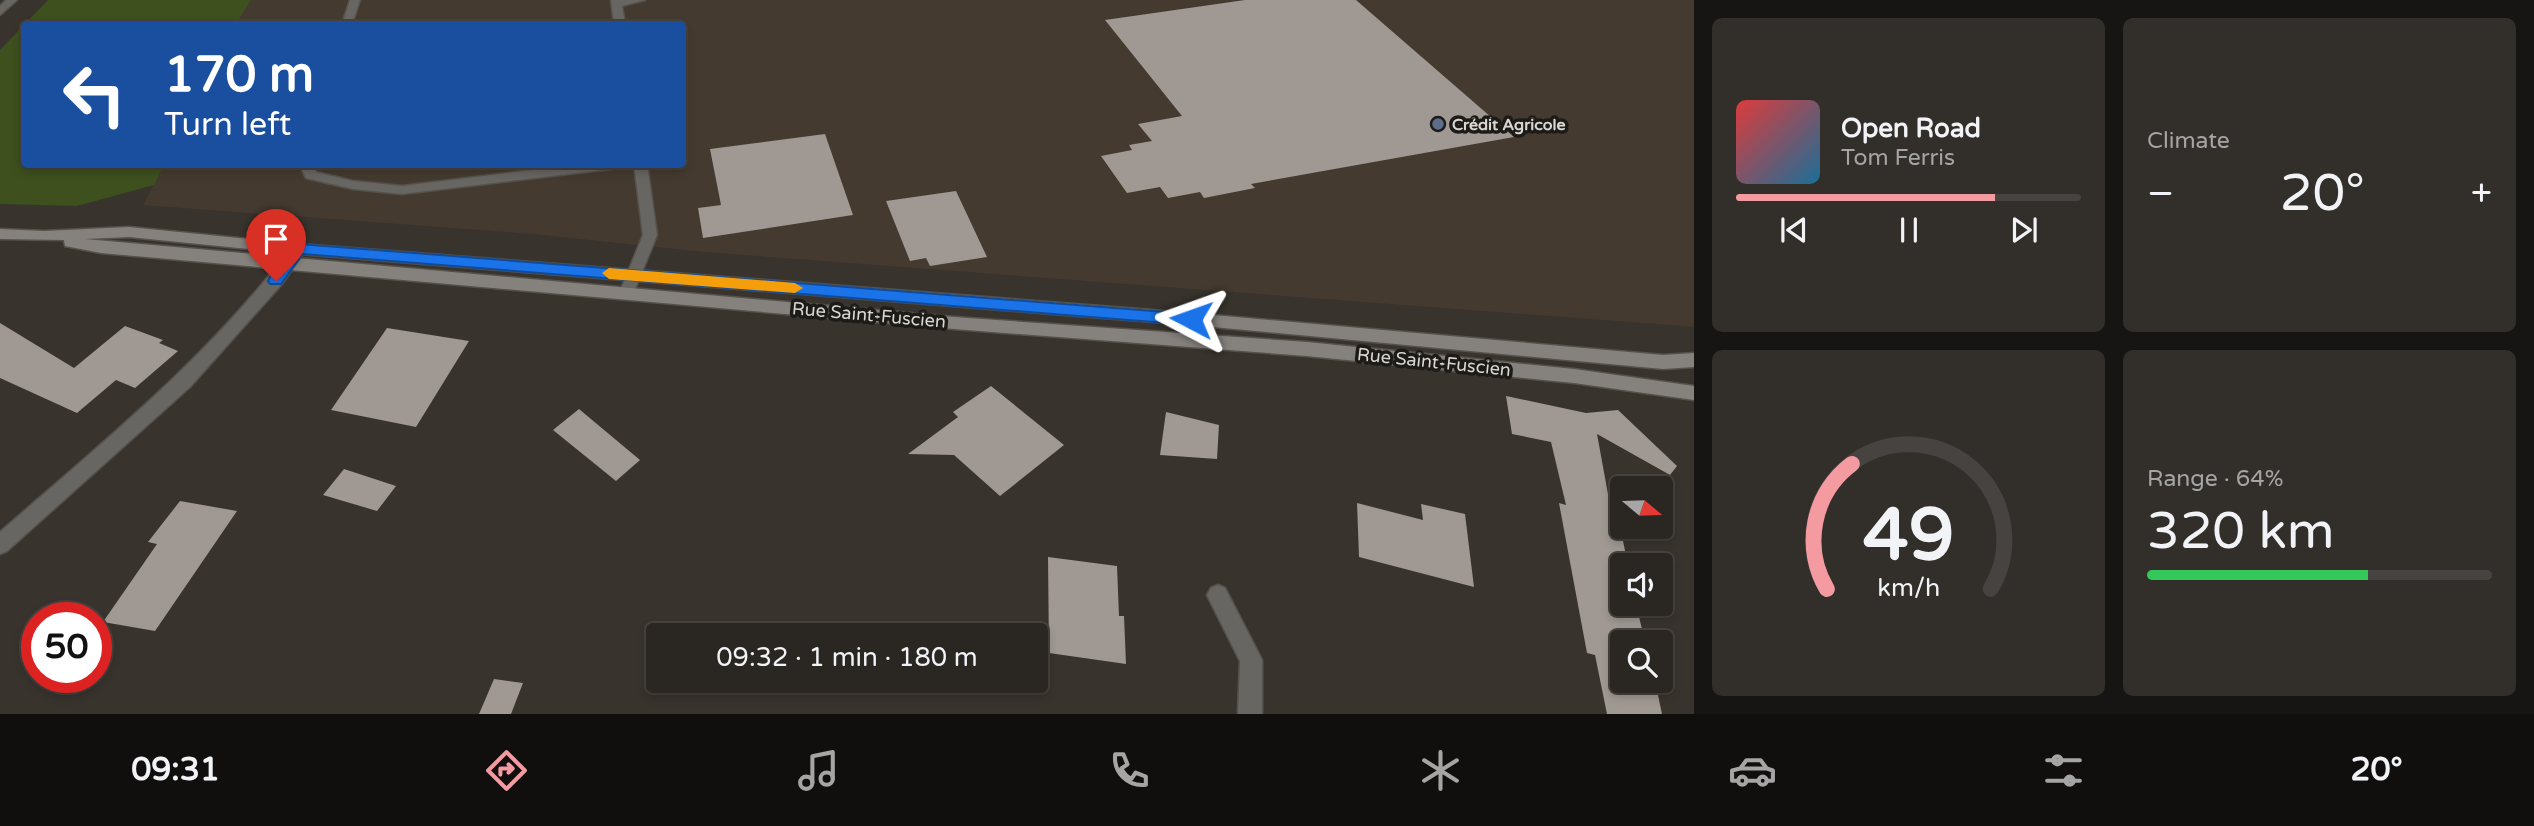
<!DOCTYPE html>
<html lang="en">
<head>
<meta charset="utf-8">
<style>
	body { margin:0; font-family:"Varela Round",sans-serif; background:#322e2a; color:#f1f3f6; height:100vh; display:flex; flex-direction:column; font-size:26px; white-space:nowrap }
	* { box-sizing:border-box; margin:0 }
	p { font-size:23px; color:#a5a5a5 }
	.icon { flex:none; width:38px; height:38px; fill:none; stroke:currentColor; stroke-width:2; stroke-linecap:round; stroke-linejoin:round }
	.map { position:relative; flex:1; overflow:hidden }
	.sheet { display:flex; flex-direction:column; gap:18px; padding:18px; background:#171513; width:840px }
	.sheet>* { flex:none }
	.banner { position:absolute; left:21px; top:21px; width:665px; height:147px; border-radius:7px; box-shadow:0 4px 10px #0003,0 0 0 2px #464340; background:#1a4fa0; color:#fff; overflow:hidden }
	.needle { width:46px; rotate:109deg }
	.tools { position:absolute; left:1610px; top:476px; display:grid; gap:14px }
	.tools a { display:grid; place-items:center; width:63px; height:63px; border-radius:7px; background:#2a2622; box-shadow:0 4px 10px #0003,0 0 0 2px #464340; font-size:35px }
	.speed { position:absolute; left:21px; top:602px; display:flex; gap:14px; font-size:35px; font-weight:700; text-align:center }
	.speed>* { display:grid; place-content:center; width:91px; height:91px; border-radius:50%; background:#2a2622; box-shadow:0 4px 10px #0003,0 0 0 2px #464340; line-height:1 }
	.speed .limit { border:10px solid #d22; background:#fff; color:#111 }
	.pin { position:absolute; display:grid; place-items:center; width:60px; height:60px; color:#fff; margin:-72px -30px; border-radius:50% 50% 50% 0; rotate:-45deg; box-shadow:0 0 7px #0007 }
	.pin .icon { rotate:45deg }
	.me { position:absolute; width:77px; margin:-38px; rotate:274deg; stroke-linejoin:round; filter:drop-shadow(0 0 5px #0008) }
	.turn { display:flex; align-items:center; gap:24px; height:147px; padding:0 28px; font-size:32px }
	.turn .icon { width:91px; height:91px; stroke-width:2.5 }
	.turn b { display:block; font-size:49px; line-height:60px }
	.big { font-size:52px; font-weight:600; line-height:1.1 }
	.sheet .widget { flex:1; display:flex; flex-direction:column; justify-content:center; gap:10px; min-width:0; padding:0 24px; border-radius:10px; background:#322e2a }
	.sheet .dial { align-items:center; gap:0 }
	.dial svg { height:182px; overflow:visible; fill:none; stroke:#464340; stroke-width:7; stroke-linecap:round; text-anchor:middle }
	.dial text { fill:#f1f3f6; stroke:none }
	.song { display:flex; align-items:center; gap:21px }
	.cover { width:84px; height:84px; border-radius:10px; background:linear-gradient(135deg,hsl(0 70% 55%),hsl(200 70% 35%)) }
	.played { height:7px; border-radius:4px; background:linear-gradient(90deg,#f49aa1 75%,#464340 75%) }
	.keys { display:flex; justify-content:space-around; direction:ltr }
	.heat { display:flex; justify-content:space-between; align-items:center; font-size:38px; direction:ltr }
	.charge { height:10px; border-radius:5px; background:linear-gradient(90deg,#34c759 64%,#464340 0) }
	.sheet .tiles { flex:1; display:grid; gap:18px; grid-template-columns:repeat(2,1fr) }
	.trip { position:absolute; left:646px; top:623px; width:402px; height:70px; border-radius:7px; background:#2a2622; box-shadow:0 4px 10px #0003,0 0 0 2px #464340; font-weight:600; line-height:70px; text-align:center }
	.tab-bar { display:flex; height:112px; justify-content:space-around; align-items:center; background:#110f0e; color:#a5a5a5 }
	.tab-bar .icon { width:49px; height:49px }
	.tab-bar .on { color:#f49aa1 }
	.tab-bar b { font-size:32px; color:#f1f3f6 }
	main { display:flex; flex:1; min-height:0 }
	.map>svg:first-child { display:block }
	.built { fill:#443a2f }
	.green { fill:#3d501d }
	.building { fill:#a09892 }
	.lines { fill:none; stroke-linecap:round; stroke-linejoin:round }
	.lane-casing { stroke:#55514b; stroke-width:3 }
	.street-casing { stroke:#55514b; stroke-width:3 }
	.secondary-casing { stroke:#55514b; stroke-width:3 }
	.lane { fill:#686663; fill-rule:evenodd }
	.street { fill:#686663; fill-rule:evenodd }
	.secondary { fill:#85827d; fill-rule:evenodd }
	.route { fill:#1a73e8; stroke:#114b97; stroke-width:2 }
	.slow { fill:#f59e0b }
	.service-dot { fill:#5c6f8a; stroke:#1d1b18; stroke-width:2.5 }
	.labels { text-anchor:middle; stroke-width:7; stroke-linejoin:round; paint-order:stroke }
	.far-poi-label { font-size:16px; font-weight:bold; fill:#dad7d3; stroke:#1d1b18; text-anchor:start }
	.street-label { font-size:18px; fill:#dad7d3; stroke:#1d1b18 }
</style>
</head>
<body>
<main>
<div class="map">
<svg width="1694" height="714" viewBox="0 0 1694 714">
	<rect width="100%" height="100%" fill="#38332d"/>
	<path class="built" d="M 250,0 L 1694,0 L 1694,327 L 704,252 L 532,234 L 143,205 L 164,165 L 682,164 L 682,24 L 236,24 Z"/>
	<path class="green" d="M 48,0 L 251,0 L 236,24 L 24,24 L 24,164 L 164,165 L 154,185 L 77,206 L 0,204 L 0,50 Z"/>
	<path class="building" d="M 1245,0 L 1356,0 L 1514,137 L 1251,184 L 1255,188 L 1204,198 L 1200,192 L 1168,198 L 1160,187 L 1127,193 L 1101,156 L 1132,150 L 1129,145 L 1152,141 L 1138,124 L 1182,116 L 1105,20 Z
		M 825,134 L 853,215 L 703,238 L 698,208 L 721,205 L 710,149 Z
		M 956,191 L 987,257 L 930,266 L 926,258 L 910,261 L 886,201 Z
		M 0,323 L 74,368 L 125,326 L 163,340 L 159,343 L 178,351 L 135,388 L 116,380 L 77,413 L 0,378 Z
		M 387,328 L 469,341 L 416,427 L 331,410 Z
		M 991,386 L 1064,445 L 1000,496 L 954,455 L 908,454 L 958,417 L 953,412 Z
		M 1506,396 L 1586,413 L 1618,410 L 1677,466 L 1670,475 L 1597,434 L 1612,516 L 1618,517 L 1628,565 L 1622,565 L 1622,604 L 1636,604 L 1645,642 L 1622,642 L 1622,681 L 1655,681 L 1662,714 L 1607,714 L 1595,655 L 1587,653 L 1559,503 L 1566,505 L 1551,442 L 1512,434 Z
		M 579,409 L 640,460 L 616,481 L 553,430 Z
		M 1166,412 L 1219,425 L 1217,459 L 1160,455 Z
		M 344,469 L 396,486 L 377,511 L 323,495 Z
		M 180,501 L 237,511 L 155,631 L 103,622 L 157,544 L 148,542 Z
		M 1357,503 L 1423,520 L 1421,504 L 1465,514 L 1474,587 L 1359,557 Z
		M 1048,557 L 1117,566 L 1119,616 L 1124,616 L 1126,664 L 1049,653 Z
		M 494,679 L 523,683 L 511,714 L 479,714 Z"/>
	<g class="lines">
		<defs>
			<path id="lane" d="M 6,0 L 17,0 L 0,15 L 0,6 Z
				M 350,0 L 360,0 L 352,24 L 342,24 Z
				M 611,0 L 645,0 L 622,6 L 625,24 L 614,24 Z
				M 299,164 L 312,164 L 316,172 L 353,181 L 402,186 L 580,164 L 625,164 L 619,168 L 402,194 L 353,189 L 306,178 Z
				M 634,164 L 647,164 L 657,235 L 633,294 L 626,299 L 619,294 L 643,235 Z"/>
			<path id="street" d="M 299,244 L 307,249 L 282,284 L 190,387 L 7,551 L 0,554 L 0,532 C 104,441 210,356 293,245 Z
				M 1218,585 L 1225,588 L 1262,660 L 1262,714 L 1238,714 L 1240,661 L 1207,595 L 1211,588 Z"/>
			<path id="secondary" d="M 129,227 L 299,244 L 1191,313 L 1663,355 L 1694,353 L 1694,367 L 1663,369 L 1191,325 L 299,254 L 129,237 L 85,239 L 954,317 L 1307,342 L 1574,369 L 1694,386 L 1694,400 L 1574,383 L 1307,356 L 954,329 L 101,253 L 65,246 L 64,240 L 0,239 L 0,229 L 44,231 Z"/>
		</defs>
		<use href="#lane" class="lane-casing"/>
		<use href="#street" class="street-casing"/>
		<use href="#secondary" class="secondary-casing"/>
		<use href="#lane" class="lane"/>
		<use href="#street" class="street"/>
		<use href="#secondary" class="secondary"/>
	</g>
	<path class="route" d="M 299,244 L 1191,314 L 1198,319 L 1191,325 L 303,254 L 281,284 L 270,284 L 268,281 L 270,277 L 294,246 Z"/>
	<path class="slow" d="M 609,268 L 795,283 L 803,288 L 795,293 L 609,279 L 602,273 Z"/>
	<circle class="service-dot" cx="1438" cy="124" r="7"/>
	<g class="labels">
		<g class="far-poi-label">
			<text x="1452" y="130">Crédit Agricole</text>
		</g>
		<g class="street-label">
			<text transform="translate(869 315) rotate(5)" y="6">Rue Saint-Fuscien</text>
			<text transform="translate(1434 362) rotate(6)" y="6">Rue Saint-Fuscien</text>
		</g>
	</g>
</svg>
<div class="tools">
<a><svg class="needle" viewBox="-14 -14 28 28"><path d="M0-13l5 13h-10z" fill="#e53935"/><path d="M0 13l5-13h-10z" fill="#a5a5a5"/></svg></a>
<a><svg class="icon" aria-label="sound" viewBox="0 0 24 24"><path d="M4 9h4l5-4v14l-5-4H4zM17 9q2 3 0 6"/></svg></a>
<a><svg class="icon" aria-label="search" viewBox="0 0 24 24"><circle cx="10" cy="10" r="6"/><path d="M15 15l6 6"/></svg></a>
</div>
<div class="speed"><div class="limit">50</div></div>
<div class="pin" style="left:276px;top:281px;background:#d93025"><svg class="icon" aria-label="arrive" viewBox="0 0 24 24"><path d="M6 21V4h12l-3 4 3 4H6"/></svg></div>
<svg class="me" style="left:1191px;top:319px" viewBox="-20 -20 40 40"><path d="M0-17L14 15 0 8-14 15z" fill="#1a73e8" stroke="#fff" stroke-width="4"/></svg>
<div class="trip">09:32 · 1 min · 180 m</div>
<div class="banner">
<div class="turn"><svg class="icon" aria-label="left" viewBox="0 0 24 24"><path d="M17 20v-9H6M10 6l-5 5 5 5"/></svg><div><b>170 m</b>Turn left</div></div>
</div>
</div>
<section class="sheet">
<div class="tiles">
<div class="widget">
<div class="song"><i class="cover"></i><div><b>Open Road</b><p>Tom Ferris</p></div></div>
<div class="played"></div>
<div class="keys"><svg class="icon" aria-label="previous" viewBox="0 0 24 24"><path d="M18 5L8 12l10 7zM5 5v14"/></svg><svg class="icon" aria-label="pause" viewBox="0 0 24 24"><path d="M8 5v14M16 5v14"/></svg><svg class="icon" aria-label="next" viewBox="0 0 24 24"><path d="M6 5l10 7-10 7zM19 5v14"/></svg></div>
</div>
<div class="widget"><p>Climate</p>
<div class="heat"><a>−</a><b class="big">20°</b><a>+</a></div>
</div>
<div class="widget dial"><svg viewBox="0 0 100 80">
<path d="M14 69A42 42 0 1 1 86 69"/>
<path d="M14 69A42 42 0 0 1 25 14" stroke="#f49aa1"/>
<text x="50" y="56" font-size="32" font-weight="700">49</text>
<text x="50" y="72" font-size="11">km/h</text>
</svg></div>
<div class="widget"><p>Range · 64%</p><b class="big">320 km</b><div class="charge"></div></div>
</div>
</section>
</main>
<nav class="tab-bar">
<b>09:31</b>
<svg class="icon on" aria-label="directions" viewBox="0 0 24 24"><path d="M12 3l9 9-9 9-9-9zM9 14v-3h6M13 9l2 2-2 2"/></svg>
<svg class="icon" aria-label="music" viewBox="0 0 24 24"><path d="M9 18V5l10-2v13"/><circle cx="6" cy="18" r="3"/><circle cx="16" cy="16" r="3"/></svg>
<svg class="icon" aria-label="phone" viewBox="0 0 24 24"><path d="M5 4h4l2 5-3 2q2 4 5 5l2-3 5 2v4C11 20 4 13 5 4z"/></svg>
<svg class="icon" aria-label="climate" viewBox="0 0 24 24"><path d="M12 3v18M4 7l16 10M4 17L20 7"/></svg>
<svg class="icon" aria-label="car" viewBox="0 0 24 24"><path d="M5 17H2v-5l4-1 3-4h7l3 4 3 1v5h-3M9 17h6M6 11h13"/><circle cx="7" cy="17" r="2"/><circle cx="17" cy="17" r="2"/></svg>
<svg class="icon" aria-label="filters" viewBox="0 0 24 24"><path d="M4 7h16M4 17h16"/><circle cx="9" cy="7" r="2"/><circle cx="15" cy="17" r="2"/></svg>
<b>20°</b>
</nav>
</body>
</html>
